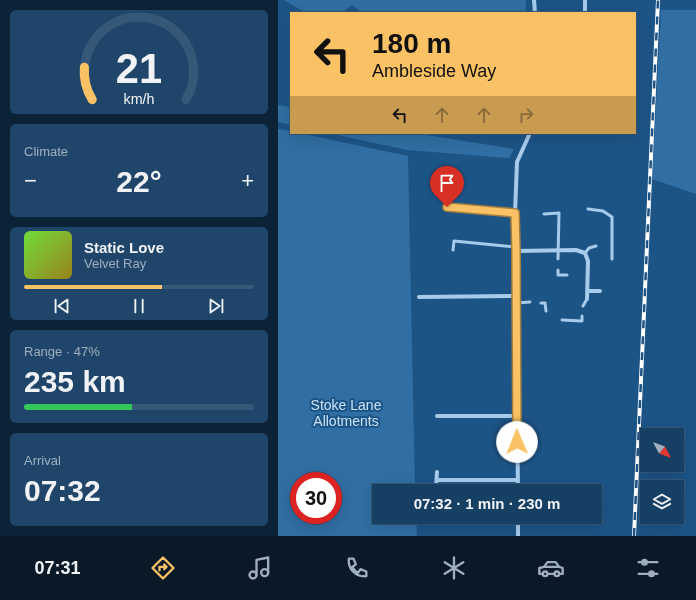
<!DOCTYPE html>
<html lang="en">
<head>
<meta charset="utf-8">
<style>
	body { margin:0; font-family:Arial,sans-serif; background:#1f466a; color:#f1f3f6; height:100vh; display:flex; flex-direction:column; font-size:15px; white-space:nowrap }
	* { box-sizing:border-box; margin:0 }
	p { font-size:13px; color:#9eafbf }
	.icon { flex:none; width:22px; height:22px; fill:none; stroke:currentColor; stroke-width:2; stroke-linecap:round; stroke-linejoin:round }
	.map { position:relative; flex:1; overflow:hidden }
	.sheet { display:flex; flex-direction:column; gap:10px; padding:10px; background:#0c2337; width:278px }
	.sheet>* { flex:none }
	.hud { position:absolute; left:12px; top:12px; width:346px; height:122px; border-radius:0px; box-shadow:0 4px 16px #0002,0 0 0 1px #355878; background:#fac264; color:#111; overflow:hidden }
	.needle { width:26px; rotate:131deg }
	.tools { position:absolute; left:362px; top:428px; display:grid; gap:8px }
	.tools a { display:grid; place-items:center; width:44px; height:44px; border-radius:0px; background:#163f64; box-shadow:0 4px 16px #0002,0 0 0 1px #355878; font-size:20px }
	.speed { position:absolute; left:12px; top:472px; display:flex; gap:8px; font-size:20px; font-weight:700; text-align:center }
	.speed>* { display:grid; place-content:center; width:52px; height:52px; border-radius:50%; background:#163f64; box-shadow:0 4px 16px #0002,0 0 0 1px #355878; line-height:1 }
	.speed .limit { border:6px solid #d22; background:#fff; color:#111 }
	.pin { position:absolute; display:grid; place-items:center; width:34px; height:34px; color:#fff; margin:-41px -17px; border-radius:50% 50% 50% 0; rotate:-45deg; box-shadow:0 0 4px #0007 }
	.pin .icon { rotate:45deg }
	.me { position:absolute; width:44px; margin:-22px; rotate:359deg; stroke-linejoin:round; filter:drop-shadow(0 0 3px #0008) }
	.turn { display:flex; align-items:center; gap:14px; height:84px; padding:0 16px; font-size:18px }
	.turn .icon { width:52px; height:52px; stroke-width:2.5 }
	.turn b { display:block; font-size:28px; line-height:34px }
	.lanes { display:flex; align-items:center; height:38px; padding:0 16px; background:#0003; justify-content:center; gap:20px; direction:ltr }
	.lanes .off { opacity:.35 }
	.big { font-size:30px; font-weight:700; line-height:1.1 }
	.sheet .card { flex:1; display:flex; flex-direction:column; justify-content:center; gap:6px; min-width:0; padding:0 14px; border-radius:6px; background:#1f466a }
	.sheet .dial { align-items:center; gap:0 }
	.dial svg { height:104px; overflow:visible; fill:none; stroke:#355878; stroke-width:7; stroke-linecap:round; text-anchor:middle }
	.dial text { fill:#f1f3f6; stroke:none }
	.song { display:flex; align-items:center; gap:12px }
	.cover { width:48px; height:48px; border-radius:6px; background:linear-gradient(135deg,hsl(100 70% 55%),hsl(50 70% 35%)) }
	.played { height:4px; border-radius:2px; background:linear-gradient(90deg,#fac264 60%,#355878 60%) }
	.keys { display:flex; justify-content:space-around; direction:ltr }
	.heat { display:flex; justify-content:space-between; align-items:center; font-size:22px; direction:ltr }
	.charge { height:6px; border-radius:3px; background:linear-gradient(90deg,#34c759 47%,#355878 0) }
	.trip { position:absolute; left:94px; top:484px; width:230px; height:40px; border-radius:0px; background:#163f64; box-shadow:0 4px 16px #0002,0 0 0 1px #355878; font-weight:700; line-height:40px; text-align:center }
	.dock { display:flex; height:64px; justify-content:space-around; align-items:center; background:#091928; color:#9eafbf }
	.dock .icon { width:28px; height:28px }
	.dock .current { color:#fac264 }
	.dock b { font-size:18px; color:#f1f3f6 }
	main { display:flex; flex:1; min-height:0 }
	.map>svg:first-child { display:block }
	.green { fill:#316ea3; fill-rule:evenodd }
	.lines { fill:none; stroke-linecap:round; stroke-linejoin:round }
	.service { stroke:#a6cbeb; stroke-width:3 }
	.minor { stroke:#a6cbeb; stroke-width:4 }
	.rail-casing { stroke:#fff; stroke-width:4 }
	.rail { stroke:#1d5486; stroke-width:2.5; stroke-dasharray:8; stroke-linecap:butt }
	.route-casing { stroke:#a27e41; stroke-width:10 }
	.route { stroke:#fac264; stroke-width:7 }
	.labels { text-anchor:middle; stroke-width:4; stroke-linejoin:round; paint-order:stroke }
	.park-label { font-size:14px; fill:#cae3f8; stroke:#1d5486 }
</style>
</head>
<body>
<main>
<section class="sheet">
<div class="card dial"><svg viewBox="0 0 100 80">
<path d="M14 69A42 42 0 1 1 86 69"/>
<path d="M14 69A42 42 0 0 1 8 44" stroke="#fac264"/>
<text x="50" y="56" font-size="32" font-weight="700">21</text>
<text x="50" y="72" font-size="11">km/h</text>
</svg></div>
<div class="card"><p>Climate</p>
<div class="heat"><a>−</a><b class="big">22°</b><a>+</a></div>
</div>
<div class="card">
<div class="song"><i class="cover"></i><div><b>Static Love</b><p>Velvet Ray</p></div></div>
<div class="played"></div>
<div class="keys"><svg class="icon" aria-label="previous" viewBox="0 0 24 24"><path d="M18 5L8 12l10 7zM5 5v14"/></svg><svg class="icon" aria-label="pause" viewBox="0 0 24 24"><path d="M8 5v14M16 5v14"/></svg><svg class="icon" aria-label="next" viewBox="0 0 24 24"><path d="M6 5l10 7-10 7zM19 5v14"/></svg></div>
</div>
<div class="card"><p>Range · 47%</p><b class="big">235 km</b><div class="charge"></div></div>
<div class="card"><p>Arrival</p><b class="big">07:32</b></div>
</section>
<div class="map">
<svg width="418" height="536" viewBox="0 0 418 536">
	<rect width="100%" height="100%" fill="#1d5486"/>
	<path class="green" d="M 6,0 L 248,0 L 248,13 L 84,13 L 74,5 L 64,13 L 28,13 Z
		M 383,10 L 418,10 L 418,194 L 374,179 Z
		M 0,105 L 13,107 L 13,125 L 0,122 Z
		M 0,129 L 13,131 L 13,133 L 21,133 L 130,156 L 137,491 L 101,491 L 101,517 L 138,517 L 139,536 L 0,536 ZM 21,481 L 55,481 L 55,515 L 21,515 Z
		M 50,133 L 136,133 L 236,149 L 231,158 L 129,150 Z"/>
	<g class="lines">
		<path class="service" d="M 310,209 L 325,211 L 334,217 L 334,259
			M 266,214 L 281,213 L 280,259
			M 175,250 L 176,241 L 238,247
			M 307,253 L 311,248 L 318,246
			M 280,270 L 280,275 L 289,275
			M 238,303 L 252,302
			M 263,303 L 267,303 L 268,311
			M 305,306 L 309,299
			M 284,320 L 304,321 L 304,316"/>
		<path class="minor" d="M 256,0 L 257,13
			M 307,0 L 307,13
			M 169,207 L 237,213
			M 238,251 L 298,250 L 307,253 L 310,261 L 309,299
			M 310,291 L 322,291
			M 141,297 L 238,296
			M 159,416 L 238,416
			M 159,480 L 240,480
			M 158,487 L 159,472
			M 240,491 L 237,213 L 239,162 L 252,133
			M 240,517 L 240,536"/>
		<defs>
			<path id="rail" d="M 356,536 L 380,0"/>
		</defs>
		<use href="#rail" class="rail-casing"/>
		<use href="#rail" class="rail"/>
	</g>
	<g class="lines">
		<defs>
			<path id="route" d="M 169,207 L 237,213 L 238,251 L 239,442"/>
		</defs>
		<use href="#route" class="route-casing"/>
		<use href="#route" class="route"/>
	</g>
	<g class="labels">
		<g class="park-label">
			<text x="68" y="410">Stoke Lane<tspan x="68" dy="16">Allotments</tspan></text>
		</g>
	</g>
</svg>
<div class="tools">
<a><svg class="needle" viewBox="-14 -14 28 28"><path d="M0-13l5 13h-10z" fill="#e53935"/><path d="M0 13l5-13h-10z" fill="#9eafbf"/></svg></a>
<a><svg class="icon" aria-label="layers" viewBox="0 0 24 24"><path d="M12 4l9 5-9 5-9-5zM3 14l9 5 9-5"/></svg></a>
</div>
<div class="speed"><div class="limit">30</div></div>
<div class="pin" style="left:169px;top:207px;background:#d93025"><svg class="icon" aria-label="arrive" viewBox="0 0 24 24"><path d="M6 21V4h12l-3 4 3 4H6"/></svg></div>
<svg class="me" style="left:239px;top:442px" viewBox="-20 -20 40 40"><circle r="19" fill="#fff"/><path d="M0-13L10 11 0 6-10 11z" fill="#fac264"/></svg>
<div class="trip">07:32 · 1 min · 230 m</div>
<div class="hud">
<div class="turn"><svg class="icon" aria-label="left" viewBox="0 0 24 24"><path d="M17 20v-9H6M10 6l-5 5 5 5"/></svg><div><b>180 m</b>Ambleside Way</div></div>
<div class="lanes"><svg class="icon" aria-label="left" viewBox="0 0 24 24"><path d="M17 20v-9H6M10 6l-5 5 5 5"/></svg><svg class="icon off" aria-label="ahead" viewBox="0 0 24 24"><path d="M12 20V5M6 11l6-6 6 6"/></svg><svg class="icon off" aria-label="ahead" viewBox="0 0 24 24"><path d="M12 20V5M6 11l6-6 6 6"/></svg><svg class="icon off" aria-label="right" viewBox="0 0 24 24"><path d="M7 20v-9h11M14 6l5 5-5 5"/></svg></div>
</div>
</div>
</main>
<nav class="dock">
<b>07:31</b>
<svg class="icon current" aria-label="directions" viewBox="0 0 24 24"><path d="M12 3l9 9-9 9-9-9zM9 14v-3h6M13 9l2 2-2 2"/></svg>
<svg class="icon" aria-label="music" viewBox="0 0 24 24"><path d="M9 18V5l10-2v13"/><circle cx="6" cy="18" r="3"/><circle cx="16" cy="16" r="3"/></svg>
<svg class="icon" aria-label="phone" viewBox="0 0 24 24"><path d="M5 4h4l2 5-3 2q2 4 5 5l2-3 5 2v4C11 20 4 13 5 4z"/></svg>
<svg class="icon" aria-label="climate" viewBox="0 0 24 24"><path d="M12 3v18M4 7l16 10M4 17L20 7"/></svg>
<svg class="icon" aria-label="car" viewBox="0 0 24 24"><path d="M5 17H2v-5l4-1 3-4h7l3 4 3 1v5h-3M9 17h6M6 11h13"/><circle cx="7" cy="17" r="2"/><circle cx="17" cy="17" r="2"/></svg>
<svg class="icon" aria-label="filters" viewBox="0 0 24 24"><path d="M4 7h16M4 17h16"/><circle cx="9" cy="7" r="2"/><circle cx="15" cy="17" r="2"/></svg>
</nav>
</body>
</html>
